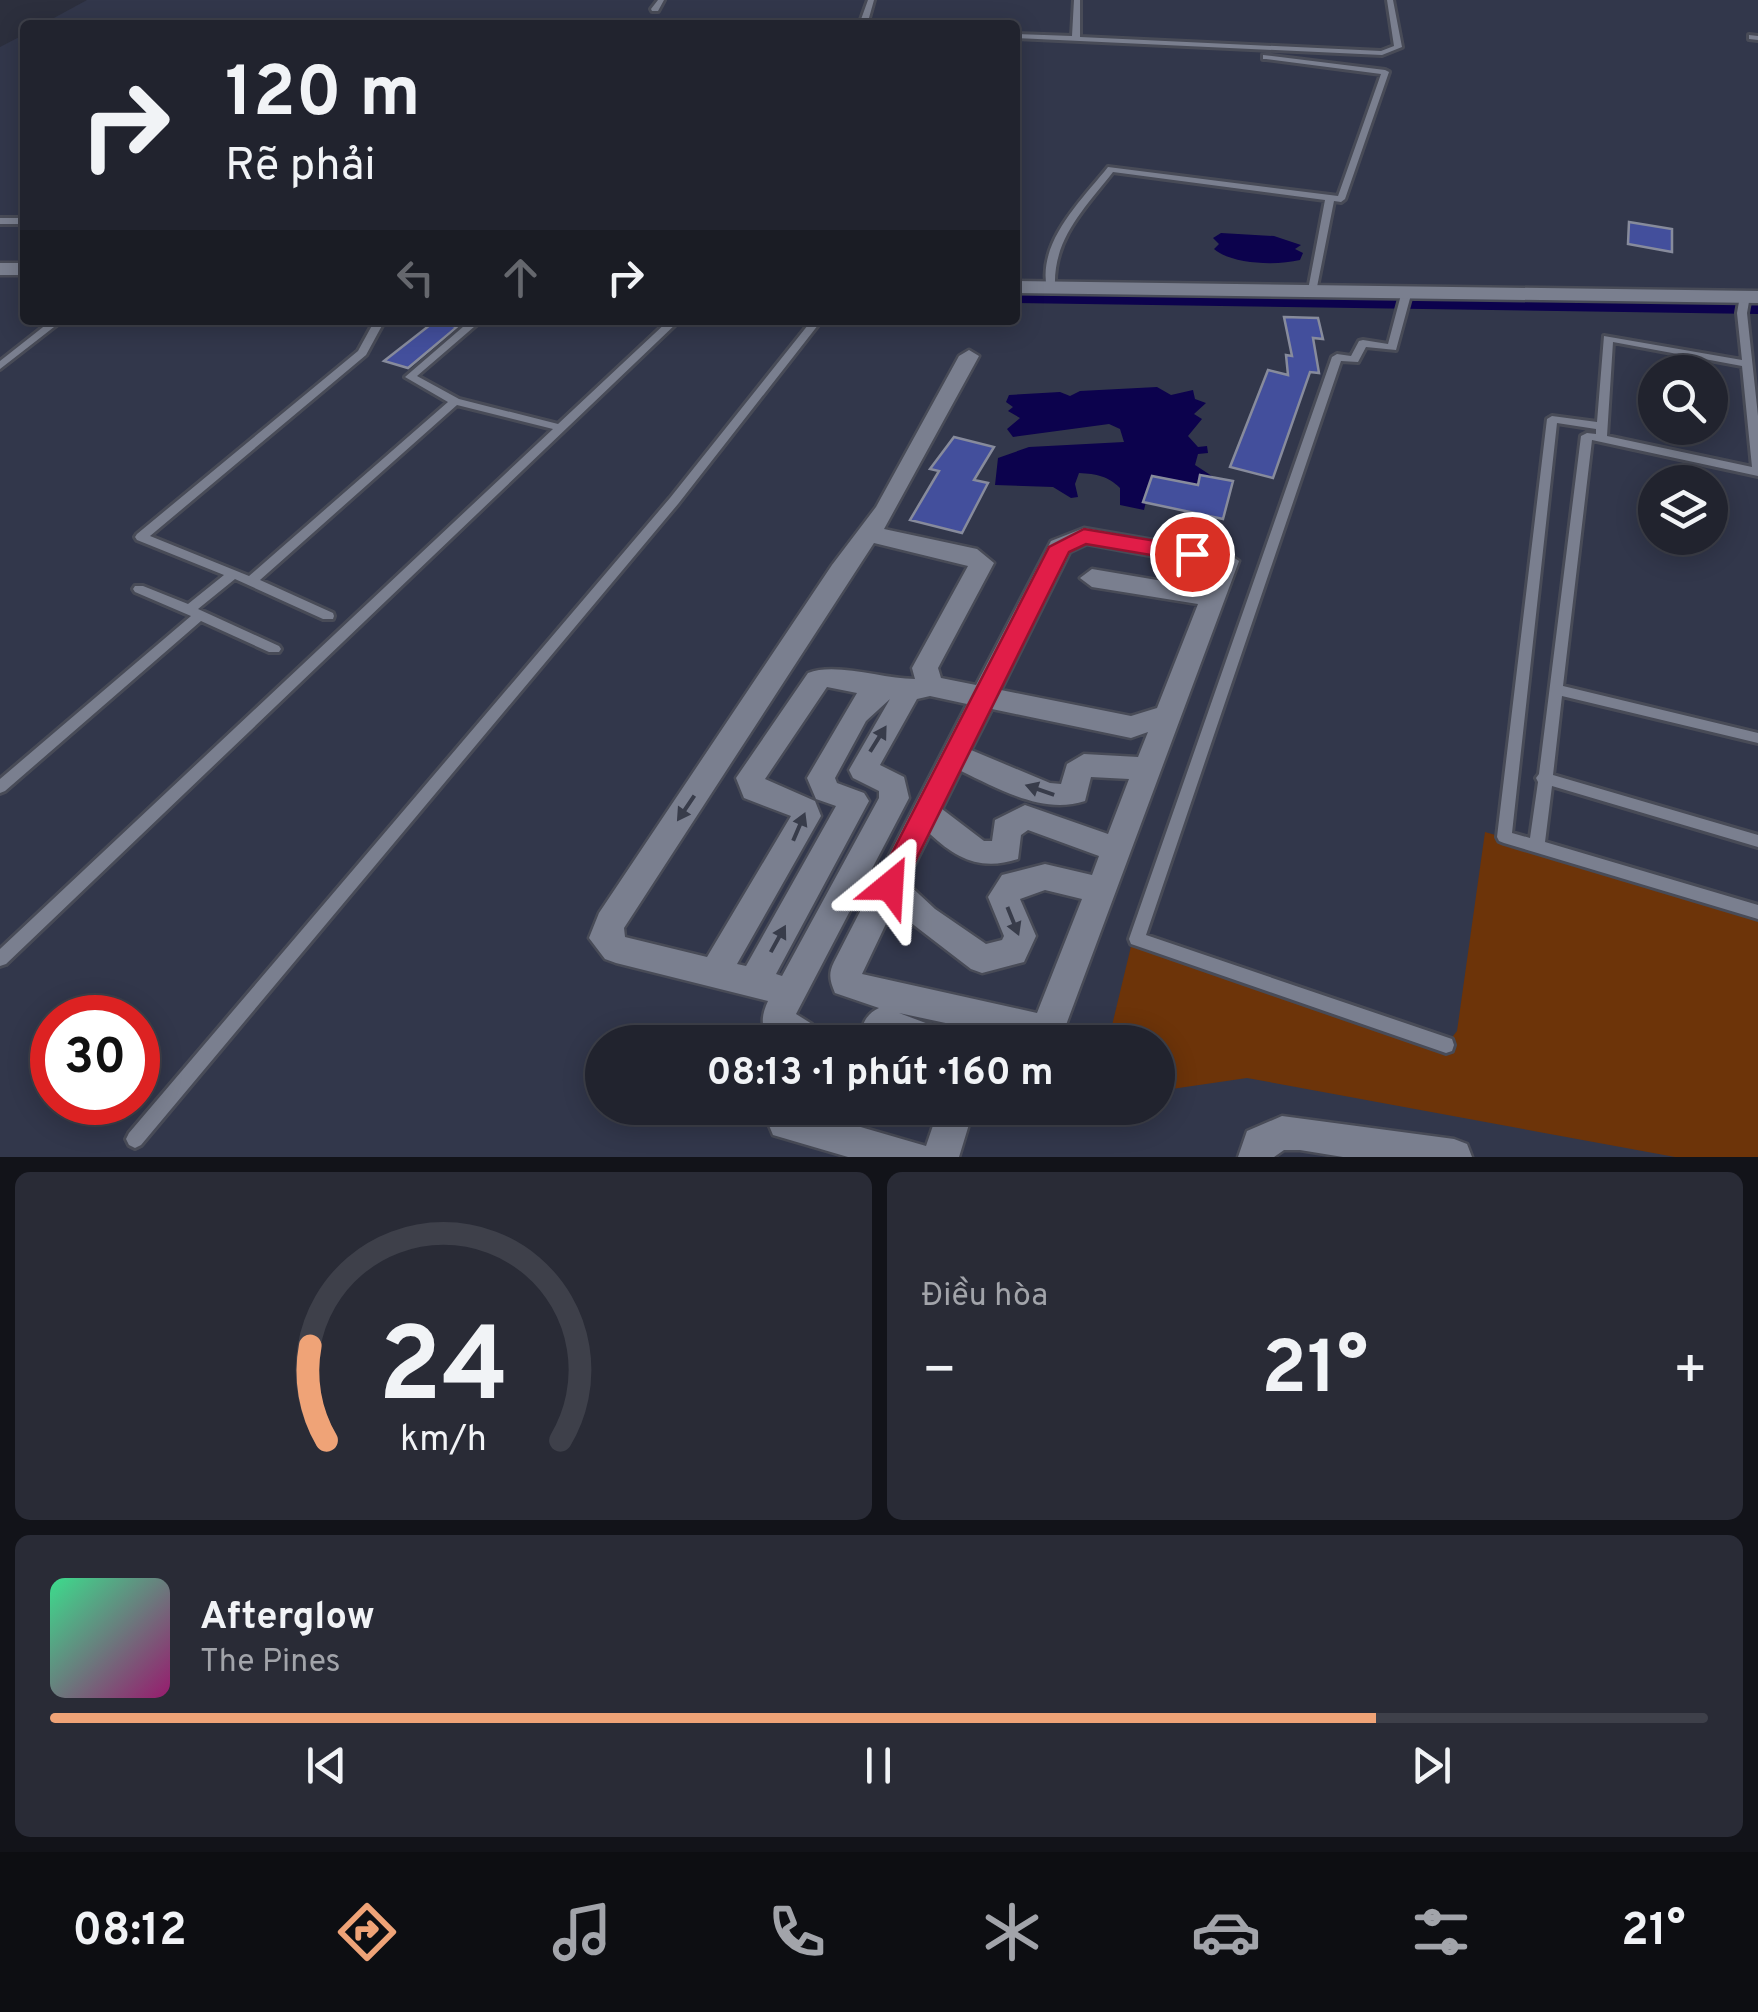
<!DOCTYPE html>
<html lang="vi">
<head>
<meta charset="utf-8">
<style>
	body { margin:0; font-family:Overpass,sans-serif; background:#292b36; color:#f1f3f6; height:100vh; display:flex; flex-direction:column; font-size:38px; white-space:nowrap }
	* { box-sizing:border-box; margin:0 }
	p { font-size:32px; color:#a2a4aa }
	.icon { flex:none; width:55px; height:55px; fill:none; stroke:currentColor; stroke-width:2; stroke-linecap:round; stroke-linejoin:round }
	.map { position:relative; height:1157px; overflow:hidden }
	.side { display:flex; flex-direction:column; gap:15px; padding:15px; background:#121319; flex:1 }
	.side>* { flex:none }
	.banner { position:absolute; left:20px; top:20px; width:1000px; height:305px; border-radius:10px; box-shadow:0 5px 25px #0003,0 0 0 2px #3e404a; background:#21232e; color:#f1f3f6; overflow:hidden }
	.tools { position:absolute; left:1638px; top:355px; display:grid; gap:20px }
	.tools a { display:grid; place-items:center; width:90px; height:90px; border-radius:50%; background:#21232e; box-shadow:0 5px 25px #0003,0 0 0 2px #3e404a; font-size:50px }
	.speed { position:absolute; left:30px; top:995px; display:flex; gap:20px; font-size:50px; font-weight:700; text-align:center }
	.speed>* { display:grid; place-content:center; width:130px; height:130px; border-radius:50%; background:#21232e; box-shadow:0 5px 25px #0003,0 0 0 2px #3e404a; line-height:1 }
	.speed .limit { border:15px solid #d22; background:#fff; color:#111 }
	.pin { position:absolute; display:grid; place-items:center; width:85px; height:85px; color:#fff; margin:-42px; border:5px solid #fff; border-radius:50%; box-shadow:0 2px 10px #0007 }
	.me { position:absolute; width:110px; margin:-55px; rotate:27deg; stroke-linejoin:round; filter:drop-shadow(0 0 8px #0008) }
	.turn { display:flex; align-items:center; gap:35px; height:210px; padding:0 40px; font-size:45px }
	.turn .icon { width:130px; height:130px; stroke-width:2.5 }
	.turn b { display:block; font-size:70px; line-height:85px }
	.lanes { display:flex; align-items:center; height:95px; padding:0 40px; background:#0003; justify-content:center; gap:50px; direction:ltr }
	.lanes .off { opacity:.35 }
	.big { font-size:75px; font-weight:700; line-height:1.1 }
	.side .widget { flex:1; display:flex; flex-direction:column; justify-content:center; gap:15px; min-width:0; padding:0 35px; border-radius:15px; background:#292b36 }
	.side .dial { align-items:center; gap:0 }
	.dial svg { height:260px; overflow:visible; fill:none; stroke:#3e404a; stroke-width:7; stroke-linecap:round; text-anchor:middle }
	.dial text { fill:#f1f3f6; stroke:none }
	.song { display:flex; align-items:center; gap:30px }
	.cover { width:120px; height:120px; border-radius:15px; background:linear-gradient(135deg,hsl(150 70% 55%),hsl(320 70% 35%)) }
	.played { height:10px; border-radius:5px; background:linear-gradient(90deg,#efa377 80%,#3e404a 80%) }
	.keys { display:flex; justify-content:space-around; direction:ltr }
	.heat { display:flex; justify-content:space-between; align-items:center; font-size:55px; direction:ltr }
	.side .tiles { flex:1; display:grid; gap:15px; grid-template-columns:1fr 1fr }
	.widget:last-child { grid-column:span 2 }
	.trip { position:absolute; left:585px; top:1025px; width:590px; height:100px; border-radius:50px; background:#21232e; box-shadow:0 5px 25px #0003,0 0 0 2px #3e404a; font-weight:700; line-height:100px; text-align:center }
	.menu { display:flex; height:160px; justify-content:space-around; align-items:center; background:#0d0e12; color:#a2a4aa }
	.menu .icon { width:70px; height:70px }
	.menu .active { color:#efa377 }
	.menu b { font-size:45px; color:#f1f3f6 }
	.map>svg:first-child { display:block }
	.built { fill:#32374b; fill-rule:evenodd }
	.green { fill:#6d3409 }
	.water { fill:#0c024d }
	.building { fill:#434f9c; stroke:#878b9c; stroke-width:2.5 }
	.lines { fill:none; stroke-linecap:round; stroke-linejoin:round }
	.lane-casing { stroke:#484b57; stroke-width:6 }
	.street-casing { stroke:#484b57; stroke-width:5 }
	.lane { fill:#7a7f8f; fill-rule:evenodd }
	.street { fill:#7a7f8f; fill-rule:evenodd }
	.oneway { fill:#383c4a }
	.route { fill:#e11d48; stroke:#92132f; stroke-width:2.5 }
</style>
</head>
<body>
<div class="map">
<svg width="1758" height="1157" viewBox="0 0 1758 1157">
	<rect width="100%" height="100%" fill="#2c2f3d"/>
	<path class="built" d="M 87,0 L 1758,0 L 1758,1157 L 0,1157 L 0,47 L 25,34 L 25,320 L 1015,320 L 1015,25 L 41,25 ZM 1655,372 L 1710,372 L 1710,428 L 1655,428 ZM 1655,482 L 1710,482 L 1710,538 L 1655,538 ZM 52,1018 L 138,1018 L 138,1102 L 52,1102 ZM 602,1042 L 1158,1042 L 1158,1108 L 602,1108 Z"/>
	<path class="green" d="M 1485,832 L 1758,912 L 1758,1157 L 1675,1157 L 1247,1078 L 1158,1091 L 1158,1042 L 1108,1042 L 1134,934 L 1446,1045 L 1457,1031 Z"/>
	<path class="water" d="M 1221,233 L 1274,236 L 1301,245 L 1295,249 L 1303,253 L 1300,260 C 1275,266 1231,264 1214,249 L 1219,244 L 1213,238 Z
		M 1015,294 L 1748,303 L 1758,304 L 1758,314 L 1015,303 Z
		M 1157,387 L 1171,395 L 1193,390 L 1195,399 L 1206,403 L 1194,414 L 1202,419 L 1188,436 L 1198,447 L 1207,446 L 1208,453 L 1198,454 L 1195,465 L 1215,478 L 1201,475 L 1198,485 L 1152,476 L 1144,510 L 1120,505 L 1120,488 C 1108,476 1097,474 1079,473 L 1075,484 L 1078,497 L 1071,498 L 1053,487 L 995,485 L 998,458 L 1029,447 L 1124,442 L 1120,429 L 1109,424 L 1013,437 L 1007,429 L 1020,418 L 1008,411 L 1013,407 L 1006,402 L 1009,395 L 1060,392 L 1070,396 L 1080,391 Z"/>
	<path class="building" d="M 1629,222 L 1672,229 L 1672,252 L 1628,244 Z
		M 1284,317 L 1318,318 L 1323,339 L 1313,338 L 1319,373 L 1310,372 L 1273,478 L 1230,467 L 1268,370 L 1288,375 L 1286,355 L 1292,356 Z
		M 435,321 L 457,327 L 408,368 L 384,361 Z
		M 954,437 L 994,447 L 974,480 L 988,483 L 962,533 L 910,520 L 939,471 L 930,469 Z
		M 1200,475 L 1233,481 L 1223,519 L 1143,502 L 1152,476 L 1198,485 Z"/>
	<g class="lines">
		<defs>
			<path id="lane" d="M 658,0 L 664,0 L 658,11 L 652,11 L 651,9 Z
				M 868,0 L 874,0 L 867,25 L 859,25 Z
				M 1074,0 L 1080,0 L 1080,37 L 1381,51 L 1394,46 L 1387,0 L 1393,0 L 1402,47 L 1382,55 L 1015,38 L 1015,34 L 1072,36 Z
				M 1749,35 L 1758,36 L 1758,40 L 1749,39 Z
				M 1263,55 L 1385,70 L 1389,72 L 1345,199 L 1341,202 L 1334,201 L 1316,292 L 1310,292 L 1308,290 L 1325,200 L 1113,172 C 1085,208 1053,238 1055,287 L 1053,289 L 1047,289 C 1037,242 1081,201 1108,167 L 1338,196 L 1381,74 L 1266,59 L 1263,59 Z
				M 0,218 L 25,218 L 25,224 L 0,224 Z
				M 1407,288 L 1412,291 L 1396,350 L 1366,347 L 1358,362 L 1341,361 L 1146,935 L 1452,1039 L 1454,1045 L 1452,1051 L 1446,1053 L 1137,946 L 1131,944 L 1129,939 L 1332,357 L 1337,354 L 1351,356 L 1359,341 L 1363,340 L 1388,344 L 1402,291 Z
				M 1745,293 L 1750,296 L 1747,313 L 1758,416 L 1758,476 L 1592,440 L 1563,686 L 1758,733 L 1758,743 L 1562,696 L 1553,775 L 1758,835 L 1758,847 L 1552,786 L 1545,842 L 1758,905 L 1758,919 L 1504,843 L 1499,841 L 1497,837 L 1547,419 L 1552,416 L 1597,422 L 1604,336 L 1742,360 L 1737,313 L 1740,296 ZM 1613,342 L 1742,366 L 1752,467 L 1607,436 ZM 1557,423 L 1596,429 L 1596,434 L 1587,433 L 1581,436 L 1539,774 L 1536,778 L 1538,782 L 1530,838 L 1512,833 Z
				M 52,320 L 63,320 L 0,369 L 0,361 Z
				M 375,320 L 385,320 L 366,355 L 150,536 L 249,576 L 448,402 L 405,377 L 471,320 L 482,320 L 417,376 L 459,399 L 558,424 L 669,320 L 680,320 L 6,964 L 0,966 L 0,949 L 553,429 L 457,405 L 260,580 L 333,613 L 334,616 L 333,619 L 323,619 L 235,579 L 198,609 L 279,646 L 281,649 L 279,652 L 269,652 L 201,621 L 5,791 L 0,793 L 0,779 L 191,616 L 135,592 L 133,589 L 135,586 L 143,586 L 188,604 L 224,575 L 137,540 L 135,537 L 137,534 L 358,351 Z
				M 812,320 L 822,320 L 678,504 L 141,1145 L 135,1148 L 129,1145 L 126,1139 L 129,1133 L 670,498 Z"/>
			<path id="street" d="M 0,263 L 25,263 L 25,275 L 0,275 Z
				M 1015,281 L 1758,291 L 1758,303 L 1015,293 Z
				M 969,350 L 979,356 L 884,529 L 977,549 L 994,563 L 938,668 L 941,678 L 976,685 L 1051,541 L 1084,528 L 1227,553 L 1239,561 L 1063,1033 L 1047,1042 L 1034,1042 L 899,1013 L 947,1031 L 952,1042 L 862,1042 C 859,1029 865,1014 879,1008 L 835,993 C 830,981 828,974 834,962 L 967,704 L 930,696 L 917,699 L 880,765 L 904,777 L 909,798 L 796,1014 L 812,1024 L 819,1042 C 790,1044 748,1044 768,1001 L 616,963 L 605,959 L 589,938 L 599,913 L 832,565 L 876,507 L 959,356 ZM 874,543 L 968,566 L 912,668 L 915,679 C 883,679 836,662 808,673 L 736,778 L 744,798 L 791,816 L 707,957 L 625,937 L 624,928 ZM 1087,544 L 1212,567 L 1204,588 L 1092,569 L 1080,578 L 1092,587 L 1198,604 L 1157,708 L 1131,716 L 1001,690 L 1070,552 ZM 827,687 L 857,693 L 807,778 L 816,799 L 836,806 L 746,966 L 737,964 L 821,816 L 815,801 L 765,779 ZM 890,699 L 849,770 L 853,778 L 879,791 L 879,798 L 782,976 L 776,974 L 869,801 L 864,793 L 837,783 L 835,778 L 866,721 ZM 992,709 L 1131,738 L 1148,732 L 1138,757 L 1084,754 L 1067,764 L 1061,784 L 1050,783 L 971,750 ZM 961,771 C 999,789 1043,815 1085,801 L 1091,777 L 1129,779 L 1108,834 L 1025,805 L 995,820 L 992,841 L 984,841 L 942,809 ZM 1028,830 L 1099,856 L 1092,875 L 1045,864 L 1002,875 L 988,897 L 1004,936 L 1002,940 L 986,944 L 935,909 L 906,882 L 930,834 C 957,859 981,871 1018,859 L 1021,835 ZM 1045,890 L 1082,899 L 1037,1013 L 862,974 L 893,909 L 971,969 L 982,973 L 1024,962 L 1036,936 L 1020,899 Z
				M 775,1108 L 810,1108 L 809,1112 L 926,1146 L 939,1108 L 974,1108 L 959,1157 L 848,1157 L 773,1135 L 768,1123 Z
				M 1282,1116 L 1454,1139 L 1467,1144 L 1472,1157 L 1343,1157 L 1300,1150 L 1284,1150 L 1274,1157 L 1238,1157 L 1247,1131 Z"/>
		</defs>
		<use href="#lane" class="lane-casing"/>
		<use href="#street" class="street-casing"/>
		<use href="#lane" class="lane"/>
		<use href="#street" class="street"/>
	</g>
	<defs><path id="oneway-solid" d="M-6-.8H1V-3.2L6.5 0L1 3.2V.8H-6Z" transform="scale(2.5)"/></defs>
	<g class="oneway">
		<use href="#oneway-solid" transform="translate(878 739) rotate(-58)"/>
		<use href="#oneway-solid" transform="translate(1040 790) rotate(-161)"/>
		<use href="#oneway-solid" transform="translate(686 808) rotate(124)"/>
		<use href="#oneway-solid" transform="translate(799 827) rotate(-67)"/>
		<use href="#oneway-solid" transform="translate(1013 921) rotate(68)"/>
		<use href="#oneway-solid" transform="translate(778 939) rotate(-61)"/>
	</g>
	<path class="route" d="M 1084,529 L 1192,547 L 1203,554 L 1192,562 L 1086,544 L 1069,552 L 899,894 L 880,894 L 875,886 L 1049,547 Z"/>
</svg>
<div class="tools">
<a><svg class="icon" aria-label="search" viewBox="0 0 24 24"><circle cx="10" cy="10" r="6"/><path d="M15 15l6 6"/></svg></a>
<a><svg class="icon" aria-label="layers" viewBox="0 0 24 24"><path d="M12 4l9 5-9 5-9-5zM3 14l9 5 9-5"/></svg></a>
</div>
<div class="speed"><div class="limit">30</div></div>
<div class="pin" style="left:1192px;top:554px;background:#d93025"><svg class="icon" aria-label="arrive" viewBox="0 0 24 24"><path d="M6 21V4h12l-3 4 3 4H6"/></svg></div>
<svg class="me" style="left:890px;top:886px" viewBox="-20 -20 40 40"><path d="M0-17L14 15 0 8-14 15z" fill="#e11d48" stroke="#fff" stroke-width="4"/></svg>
<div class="trip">08:13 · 1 phút · 160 m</div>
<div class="banner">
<div class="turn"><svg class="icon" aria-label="right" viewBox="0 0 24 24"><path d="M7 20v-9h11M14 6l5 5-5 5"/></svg><div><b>120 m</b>Rẽ phải</div></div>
<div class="lanes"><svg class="icon off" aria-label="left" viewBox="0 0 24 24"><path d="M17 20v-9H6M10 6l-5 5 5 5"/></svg><svg class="icon off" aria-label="ahead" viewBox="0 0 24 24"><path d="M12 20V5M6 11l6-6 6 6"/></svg><svg class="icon" aria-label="right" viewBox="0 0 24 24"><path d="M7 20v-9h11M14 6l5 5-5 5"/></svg></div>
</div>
</div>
<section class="side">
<div class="tiles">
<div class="widget dial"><svg viewBox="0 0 100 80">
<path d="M14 69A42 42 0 1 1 86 69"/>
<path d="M14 69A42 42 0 0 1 9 40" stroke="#efa377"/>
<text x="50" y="56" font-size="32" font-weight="700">24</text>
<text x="50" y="72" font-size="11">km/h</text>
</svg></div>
<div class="widget"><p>Điều hòa</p>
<div class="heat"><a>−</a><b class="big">21°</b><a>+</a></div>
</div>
<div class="widget">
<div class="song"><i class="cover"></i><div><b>Afterglow</b><p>The Pines</p></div></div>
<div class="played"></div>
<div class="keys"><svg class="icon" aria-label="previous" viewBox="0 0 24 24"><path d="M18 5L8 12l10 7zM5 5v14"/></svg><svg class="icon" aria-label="pause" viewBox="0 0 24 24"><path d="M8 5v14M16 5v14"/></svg><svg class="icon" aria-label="next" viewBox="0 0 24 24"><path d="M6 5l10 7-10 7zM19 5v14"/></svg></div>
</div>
</div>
</section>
<nav class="menu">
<b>08:12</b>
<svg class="icon active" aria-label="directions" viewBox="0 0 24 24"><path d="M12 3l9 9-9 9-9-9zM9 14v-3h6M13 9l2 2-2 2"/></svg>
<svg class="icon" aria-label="music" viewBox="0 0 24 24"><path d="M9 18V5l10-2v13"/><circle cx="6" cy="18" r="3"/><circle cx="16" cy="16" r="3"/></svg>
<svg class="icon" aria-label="phone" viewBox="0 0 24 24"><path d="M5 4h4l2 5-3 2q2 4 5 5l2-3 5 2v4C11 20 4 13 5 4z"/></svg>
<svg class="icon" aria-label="climate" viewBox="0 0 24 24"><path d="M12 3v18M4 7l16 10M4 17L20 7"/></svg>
<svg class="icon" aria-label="car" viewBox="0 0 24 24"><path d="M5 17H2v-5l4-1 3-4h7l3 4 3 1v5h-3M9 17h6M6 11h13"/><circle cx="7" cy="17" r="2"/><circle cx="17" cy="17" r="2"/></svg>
<svg class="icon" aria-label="filters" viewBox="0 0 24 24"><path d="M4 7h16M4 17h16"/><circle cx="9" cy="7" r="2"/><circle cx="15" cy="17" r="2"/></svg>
<b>21°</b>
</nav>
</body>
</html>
